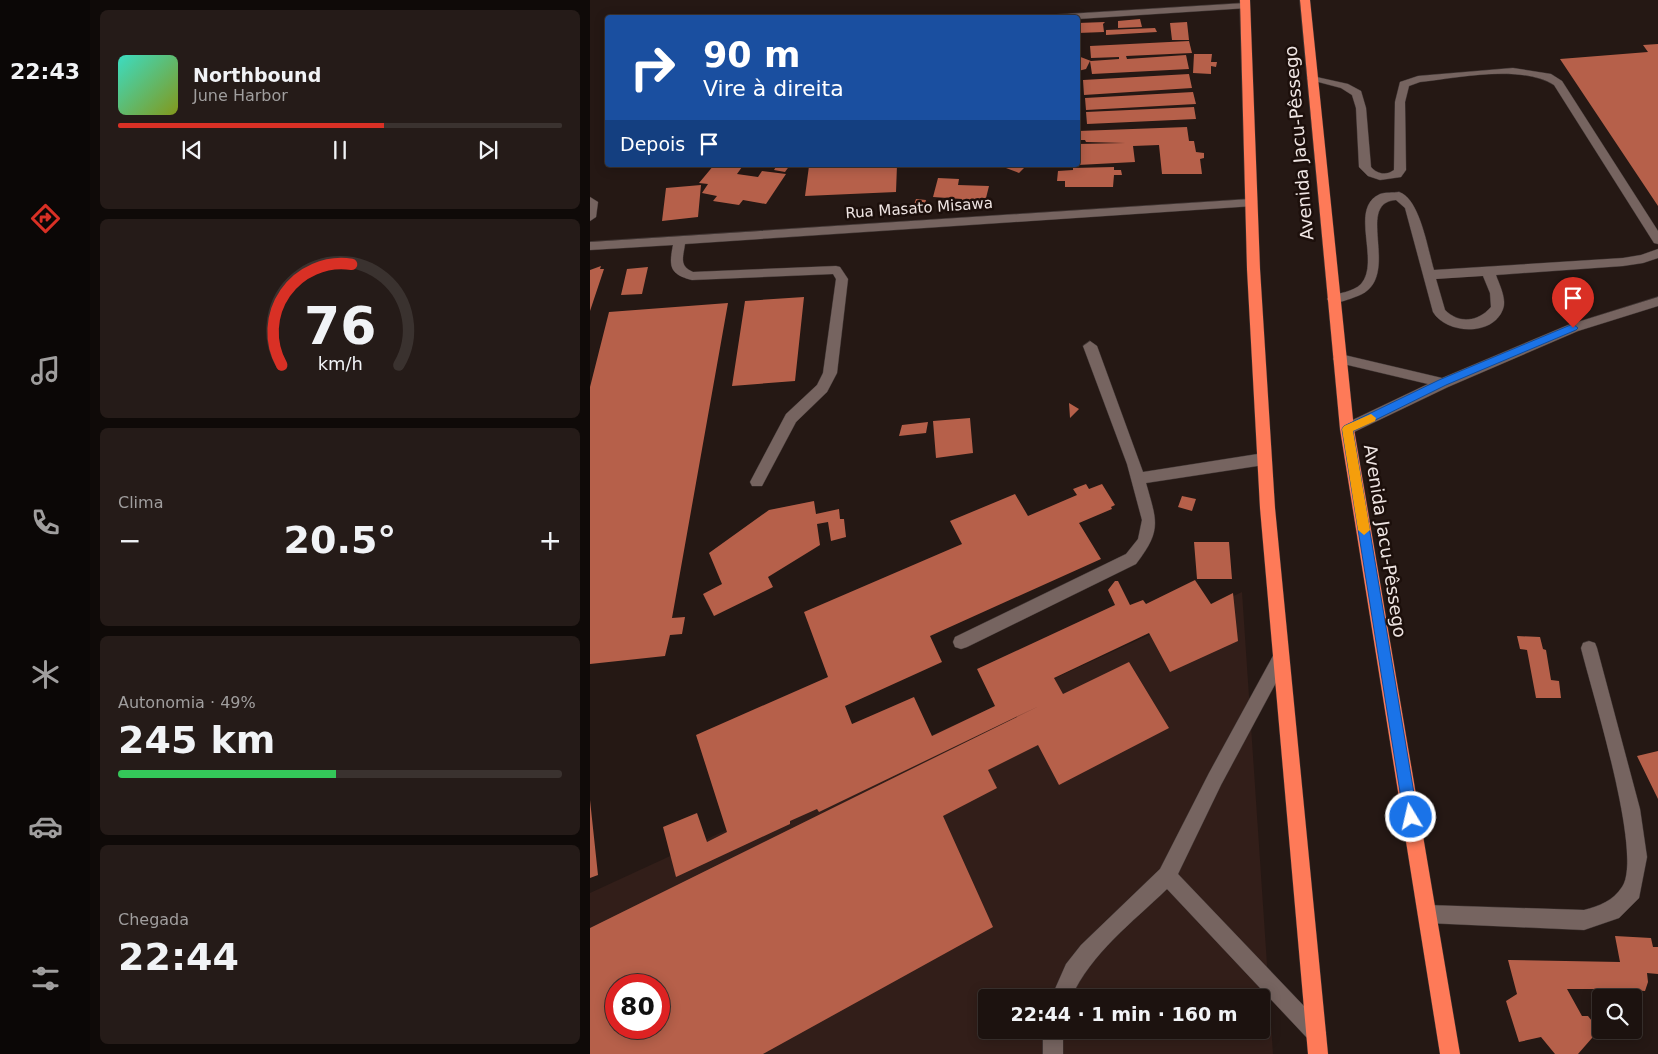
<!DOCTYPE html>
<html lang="pt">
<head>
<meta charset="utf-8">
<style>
	body { margin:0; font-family:"DejaVu Sans",sans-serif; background:#251b18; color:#f1f3f6; height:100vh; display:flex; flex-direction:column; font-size:19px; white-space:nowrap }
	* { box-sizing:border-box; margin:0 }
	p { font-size:16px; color:#a09e9e }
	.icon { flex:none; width:28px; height:28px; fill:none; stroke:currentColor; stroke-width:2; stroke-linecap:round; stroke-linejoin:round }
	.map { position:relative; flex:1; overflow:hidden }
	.side { display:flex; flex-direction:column; gap:10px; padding:10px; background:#0f0a08; width:500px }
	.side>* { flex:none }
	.hud { position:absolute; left:15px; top:15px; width:475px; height:152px; border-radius:5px; box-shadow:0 2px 12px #0003,0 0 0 1px #3a322f; background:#1a4fa0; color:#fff; overflow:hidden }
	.tools { position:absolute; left:1002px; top:989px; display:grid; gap:10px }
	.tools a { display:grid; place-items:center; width:50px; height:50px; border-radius:5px; background:#1c120f; box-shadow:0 2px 12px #0003,0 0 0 1px #3a322f; font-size:25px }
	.speed { position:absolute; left:15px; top:974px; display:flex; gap:10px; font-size:25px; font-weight:700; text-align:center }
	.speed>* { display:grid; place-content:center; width:65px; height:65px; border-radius:50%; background:#1c120f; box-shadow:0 2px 12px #0003,0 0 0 1px #3a322f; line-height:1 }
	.speed .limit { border:8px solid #d22; background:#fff; color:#111 }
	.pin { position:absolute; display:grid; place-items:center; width:42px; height:42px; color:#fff; margin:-51px -21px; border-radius:50% 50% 50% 0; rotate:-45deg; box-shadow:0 0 5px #0007 }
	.pin .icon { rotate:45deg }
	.me { position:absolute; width:55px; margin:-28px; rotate:351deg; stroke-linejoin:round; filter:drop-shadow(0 0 4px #0008) }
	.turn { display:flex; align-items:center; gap:18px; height:105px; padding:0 15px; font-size:22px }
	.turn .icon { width:65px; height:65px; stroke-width:2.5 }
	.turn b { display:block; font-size:35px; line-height:42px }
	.then { display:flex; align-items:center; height:48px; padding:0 15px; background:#0003; gap:10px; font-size:19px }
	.big { font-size:38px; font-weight:800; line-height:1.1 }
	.side .card { flex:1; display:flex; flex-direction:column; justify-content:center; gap:8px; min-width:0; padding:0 18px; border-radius:8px; background:#251b18 }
	.side .dial { align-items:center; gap:0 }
	.dial svg { height:130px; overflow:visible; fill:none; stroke:#3a322f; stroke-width:7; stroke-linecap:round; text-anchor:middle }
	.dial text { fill:#f1f3f6; stroke:none }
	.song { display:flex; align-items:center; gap:15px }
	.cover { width:60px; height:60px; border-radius:8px; background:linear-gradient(135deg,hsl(170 70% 55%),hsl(70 70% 35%)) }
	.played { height:5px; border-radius:2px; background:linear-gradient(90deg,#d93025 60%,#3a322f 60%) }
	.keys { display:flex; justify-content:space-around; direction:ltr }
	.heat { display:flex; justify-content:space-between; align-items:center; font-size:28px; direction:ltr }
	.charge { height:8px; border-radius:4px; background:linear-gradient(90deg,#34c759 49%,#3a322f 0) }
	.trip { position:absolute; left:388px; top:989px; width:292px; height:50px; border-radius:5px; background:#1c120f; box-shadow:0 2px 12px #0003,0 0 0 1px #3a322f; font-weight:800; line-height:50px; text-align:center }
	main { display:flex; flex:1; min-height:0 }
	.menu { display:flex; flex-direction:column; width:90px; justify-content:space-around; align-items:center; background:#0b0706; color:#a09e9e }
	.menu .icon { width:35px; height:35px }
	.menu .on { color:#d93025 }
	.menu b { font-size:22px; color:#f1f3f6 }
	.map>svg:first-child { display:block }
	.built { fill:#321e19; fill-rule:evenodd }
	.building { fill:#b6604a; fill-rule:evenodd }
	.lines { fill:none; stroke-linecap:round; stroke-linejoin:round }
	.minor-casing { stroke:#403634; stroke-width:1 }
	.highway-casing { stroke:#403634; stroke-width:1 }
	.minor { fill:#766460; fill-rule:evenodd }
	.highway { fill:#fe7a58; fill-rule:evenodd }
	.route { fill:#1a73e8; stroke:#114b97 }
	.slow { fill:#f59e0b }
	.labels { text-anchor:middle; stroke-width:5; stroke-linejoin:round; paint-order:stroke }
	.far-street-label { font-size:15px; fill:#efe5e3; stroke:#1c0f0b }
	.street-label { font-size:18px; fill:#efe5e3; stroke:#1c0f0b }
</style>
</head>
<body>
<main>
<nav class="menu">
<b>22:43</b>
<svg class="icon on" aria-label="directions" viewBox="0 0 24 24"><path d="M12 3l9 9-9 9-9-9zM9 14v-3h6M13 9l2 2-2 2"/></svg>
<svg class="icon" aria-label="music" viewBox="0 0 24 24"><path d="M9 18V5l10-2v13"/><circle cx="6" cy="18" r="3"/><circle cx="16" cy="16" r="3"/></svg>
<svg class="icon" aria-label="phone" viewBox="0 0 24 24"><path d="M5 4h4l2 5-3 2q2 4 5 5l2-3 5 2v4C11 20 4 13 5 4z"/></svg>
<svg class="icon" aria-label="climate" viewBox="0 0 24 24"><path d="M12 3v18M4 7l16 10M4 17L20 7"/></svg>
<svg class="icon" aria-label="car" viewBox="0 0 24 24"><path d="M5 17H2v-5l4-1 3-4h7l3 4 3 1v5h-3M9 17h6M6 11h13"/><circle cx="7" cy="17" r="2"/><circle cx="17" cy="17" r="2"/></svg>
<svg class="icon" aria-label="filters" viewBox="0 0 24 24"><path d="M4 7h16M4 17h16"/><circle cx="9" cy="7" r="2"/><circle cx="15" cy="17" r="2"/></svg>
</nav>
<section class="side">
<div class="card">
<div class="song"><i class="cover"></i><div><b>Northbound</b><p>June Harbor</p></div></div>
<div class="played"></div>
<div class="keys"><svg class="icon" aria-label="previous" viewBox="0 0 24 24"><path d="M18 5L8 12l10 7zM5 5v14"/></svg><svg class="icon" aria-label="pause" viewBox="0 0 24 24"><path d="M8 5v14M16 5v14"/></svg><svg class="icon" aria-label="next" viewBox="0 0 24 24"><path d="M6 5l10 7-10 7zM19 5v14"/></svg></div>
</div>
<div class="card dial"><svg viewBox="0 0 100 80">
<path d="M14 69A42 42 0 1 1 86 69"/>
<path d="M14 69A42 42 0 0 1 57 7" stroke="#d93025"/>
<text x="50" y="56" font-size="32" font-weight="700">76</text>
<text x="50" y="72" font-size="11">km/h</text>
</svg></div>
<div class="card"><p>Clima</p>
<div class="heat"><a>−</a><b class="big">20.5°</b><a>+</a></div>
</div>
<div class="card"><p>Autonomia · 49%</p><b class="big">245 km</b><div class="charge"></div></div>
<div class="card"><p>Chegada</p><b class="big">22:44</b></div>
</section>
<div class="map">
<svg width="1068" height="1054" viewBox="0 0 1068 1054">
	<rect width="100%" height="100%" fill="#251814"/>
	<path class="built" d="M 652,592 L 683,1054 L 0,1054 L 0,893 ZM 26,985 L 69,985 L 69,1028 L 26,1028 ZM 396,998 L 671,998 L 671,1030 L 396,1030 Z"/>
	<path class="building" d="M 550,19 L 552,27 L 528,28 L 528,21 Z
		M 515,22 L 513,24 L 514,32 L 488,33 L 488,23 Z
		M 597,22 L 599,40 L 582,40 L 580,23 Z
		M 565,28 L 567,32 L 516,35 L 516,30 Z
		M 599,41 L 602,53 L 536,56 L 537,59 L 596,55 L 599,69 L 502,74 L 500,61 L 496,69 L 488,71 L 488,56 L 501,61 L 529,59 L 529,57 L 501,58 L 500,46 Z
		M 1068,44 L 1068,206 L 970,59 L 1058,52 L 1053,45 Z
		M 604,54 L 622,54 L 621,62 L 627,62 L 626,67 L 621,66 L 621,74 L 603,73 Z
		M 599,74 L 602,88 L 494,95 L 493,80 Z
		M 603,92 L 606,104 L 496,110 L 495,98 Z
		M 604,107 L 606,119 L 497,124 L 496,112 Z
		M 597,127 L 599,141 L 604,141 L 606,152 L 614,153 L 614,158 L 610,159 L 612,174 L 572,174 L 569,145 L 543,146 L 545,162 L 488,165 L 488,144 L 535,143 L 496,142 L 495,140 L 488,140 L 488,131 Z
		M 124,165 L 152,167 L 147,174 L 168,177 L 172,171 L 196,174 L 176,204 L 153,200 L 149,205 L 123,201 L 127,196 L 112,193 L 118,184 L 109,183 Z
		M 187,165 L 200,165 L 195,172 L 184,170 Z
		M 227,165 L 307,165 L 306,192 L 215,196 L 219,166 Z
		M 408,165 L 437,165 L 429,173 Z
		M 524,167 L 524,170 L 531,170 L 532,175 L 524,175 L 523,187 L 475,187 L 475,181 L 467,181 L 468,171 L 483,170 L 483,168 Z
		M 348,178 L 369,179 L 368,185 L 399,186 L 393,210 L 369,209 L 372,199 L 343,197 Z
		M 111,185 L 108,217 L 72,221 L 76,188 Z
		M 326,199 L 336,200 L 334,207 L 323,207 Z
		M 11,266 L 10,269 L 14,269 L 0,311 L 0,270 Z
		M 58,267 L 52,294 L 31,295 L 37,269 Z
		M 214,297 L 205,381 L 142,386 L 155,301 Z
		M 138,303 L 82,618 L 95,617 L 92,634 L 80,635 L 75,656 L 0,664 L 0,387 L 19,312 Z
		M 479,403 L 489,409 L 480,418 Z
		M 380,418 L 383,453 L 346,458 L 343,421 Z
		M 338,422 L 336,433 L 309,436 L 312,425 Z
		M 496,484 L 499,489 L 512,484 L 525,505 L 521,507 L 522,509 L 489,523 L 511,559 L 340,636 L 352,662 L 255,706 L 262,724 L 324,697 L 342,736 L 405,706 L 387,669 L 525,605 L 518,590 L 525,581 L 528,581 L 540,605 L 553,600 L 556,604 L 605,580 L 621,604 L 643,593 L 648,641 L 580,672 L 559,633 L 464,678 L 473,694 L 539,662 L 579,728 L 469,785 L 448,745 L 398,770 L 407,788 L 353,816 L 403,927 L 173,1054 L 0,1054 L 0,928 L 449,706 L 229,812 L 227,809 L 200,821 L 200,824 L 86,877 L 73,827 L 107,813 L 117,842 L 137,832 L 106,735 L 238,677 L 214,612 L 372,544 L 360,521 L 425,494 L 438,516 L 487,495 L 483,489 ZM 26,985 L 69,985 L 69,1028 L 26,1028 Z
		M 592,496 L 606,499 L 602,511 L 588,507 Z
		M 224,501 L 226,514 L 249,509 L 250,519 L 254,519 L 256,537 L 241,541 L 238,522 L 227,524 L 230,545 L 178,577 L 183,587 L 124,616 L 113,594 L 132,584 L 119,553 L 179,510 Z
		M 604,542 L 639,542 L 642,579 L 607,579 Z
		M 927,636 L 950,637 L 953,649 L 956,650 L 961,680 L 969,681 L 971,698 L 946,698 L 937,650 L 930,649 Z
		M 1068,751 L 1068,799 L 1047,756 Z
		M 0,800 L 8,875 L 0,878 Z
		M 1025,936 L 1061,938 L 1063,947 L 1068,947 L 1068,974 L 1057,973 L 1058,982 L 1055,991 L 1031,989 L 977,989 L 992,1016 L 998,1016 L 1009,1030 L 988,1054 L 965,1054 L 951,1037 L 929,1042 L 916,1001 L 927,994 L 918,960 L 1030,962 Z"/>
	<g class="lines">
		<defs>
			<path id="minor" d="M 655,3 L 660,6 L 658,8 L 488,19 L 488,18 L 456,18 L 461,15 Z
				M 923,68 L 961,74 L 972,81 L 1068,231 L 1068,244 L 1064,243 L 964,85 C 930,64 868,78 830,82 L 819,86 L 815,102 L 816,170 L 811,177 L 790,180 L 778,176 L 769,167 L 766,108 L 762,95 L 751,88 L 717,79 L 722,76 L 758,84 L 771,91 L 776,108 L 781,167 C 787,174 796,176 804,170 L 805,102 L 810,82 L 828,76 Z
				M 809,192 C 830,198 838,251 844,270 L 1033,258 L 1051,255 L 1068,249 L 1068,258 L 1053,263 L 1033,266 L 906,275 C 909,284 917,299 913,309 C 903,337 856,334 843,312 L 815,208 L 806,200 C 762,203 816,281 765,297 C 757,300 747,304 739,302 L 737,299 L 739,296 C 749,293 763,292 771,284 C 791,261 758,208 790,194 C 795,192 803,193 809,192 ZM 893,276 L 900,293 L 901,307 C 888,322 869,324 855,310 L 846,279 Z
				M 0,197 L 8,202 L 6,217 L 0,221 Z
				M 660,199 L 666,203 L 664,206 L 95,244 C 93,258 89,266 103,272 L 246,266 L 250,267 L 258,279 L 247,373 L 237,392 L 206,422 L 172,486 L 162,486 L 160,482 L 196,414 L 227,385 L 233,373 L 246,279 L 243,274 L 102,280 C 79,274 79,266 83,245 L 0,250 L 0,242 Z
				M 1068,297 L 1068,306 L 988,331 L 858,387 L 762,433 L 752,433 L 750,429 L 752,425 L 838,384 L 745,362 L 743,359 L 745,356 L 750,354 L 852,378 L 978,325 Z
				M 500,341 L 507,346 L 553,472 L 674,453 L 679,455 L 681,459 L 679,463 L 674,465 L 556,483 C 567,522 572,530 546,564 L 377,647 L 371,649 L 365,647 L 363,642 L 365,637 L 536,554 L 548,539 L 552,520 L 537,464 L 493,346 Z
				M 999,641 L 1005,643 L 1007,648 L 1050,809 L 1057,857 L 1049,898 L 1029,918 L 994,930 L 837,923 L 830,921 L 828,914 L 830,907 L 837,905 L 994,910 C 1009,906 1023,901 1032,887 C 1054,856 1001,689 991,648 L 993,643 Z
				M 690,652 L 696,654 L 698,659 L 696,664 L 631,785 L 588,874 L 733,1026 L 736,1033 L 733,1040 L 726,1043 L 719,1040 L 577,889 C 543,922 501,953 481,998 L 461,998 L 476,964 L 491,945 L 570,869 L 619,773 L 684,654 Z
				M 453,1030 L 473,1030 L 473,1054 L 453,1054 Z"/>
			<path id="highway" d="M 650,0 L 660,0 L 670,269 L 685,508 L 738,1054 L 718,1054 L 670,508 L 657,269 Z
				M 710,0 L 720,0 L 764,429 L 870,1054 L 850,1054 L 750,429 Z"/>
		</defs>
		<use href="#minor" class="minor-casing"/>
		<use href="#highway" class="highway-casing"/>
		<use href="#minor" class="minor"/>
		<use href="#highway" class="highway"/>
	</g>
	<path class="route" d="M 983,324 L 988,328 L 986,330 L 856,385 L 763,431 L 828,817 L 826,822 L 821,824 L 816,822 L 814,817 L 752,429 L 754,426 L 849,380 Z"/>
	<path class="slow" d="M 781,414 L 786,418 L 785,421 L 763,431 L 780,530 L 774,535 L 768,530 L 752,429 L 754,426 Z"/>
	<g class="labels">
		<g class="far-street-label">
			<text transform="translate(329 208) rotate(-4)" y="5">Rua Masato Misawa</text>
		</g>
		<g class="street-label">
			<text transform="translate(709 143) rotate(-95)" y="6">Avenida Jacu-Pêssego</text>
			<text transform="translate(795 541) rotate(81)" y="6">Avenida Jacu-Pêssego</text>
		</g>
	</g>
</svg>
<div class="tools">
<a><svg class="icon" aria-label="search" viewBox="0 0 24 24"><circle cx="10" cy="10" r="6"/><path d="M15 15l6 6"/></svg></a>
</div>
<div class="speed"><div class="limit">80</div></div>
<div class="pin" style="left:983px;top:328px;background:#d93025"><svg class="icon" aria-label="arrive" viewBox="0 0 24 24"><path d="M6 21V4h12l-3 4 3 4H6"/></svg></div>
<svg class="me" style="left:821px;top:817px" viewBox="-20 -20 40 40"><circle r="17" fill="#1a73e8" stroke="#fff" stroke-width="3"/><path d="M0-11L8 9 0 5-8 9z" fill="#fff"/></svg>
<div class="trip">22:44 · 1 min · 160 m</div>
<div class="hud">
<div class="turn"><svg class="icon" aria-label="right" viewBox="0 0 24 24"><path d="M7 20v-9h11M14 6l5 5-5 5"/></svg><div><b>90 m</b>Vire à direita</div></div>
<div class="then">Depois<svg class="icon" aria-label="arrive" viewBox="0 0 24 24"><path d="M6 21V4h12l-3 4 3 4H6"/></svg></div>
</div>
</div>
</main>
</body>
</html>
